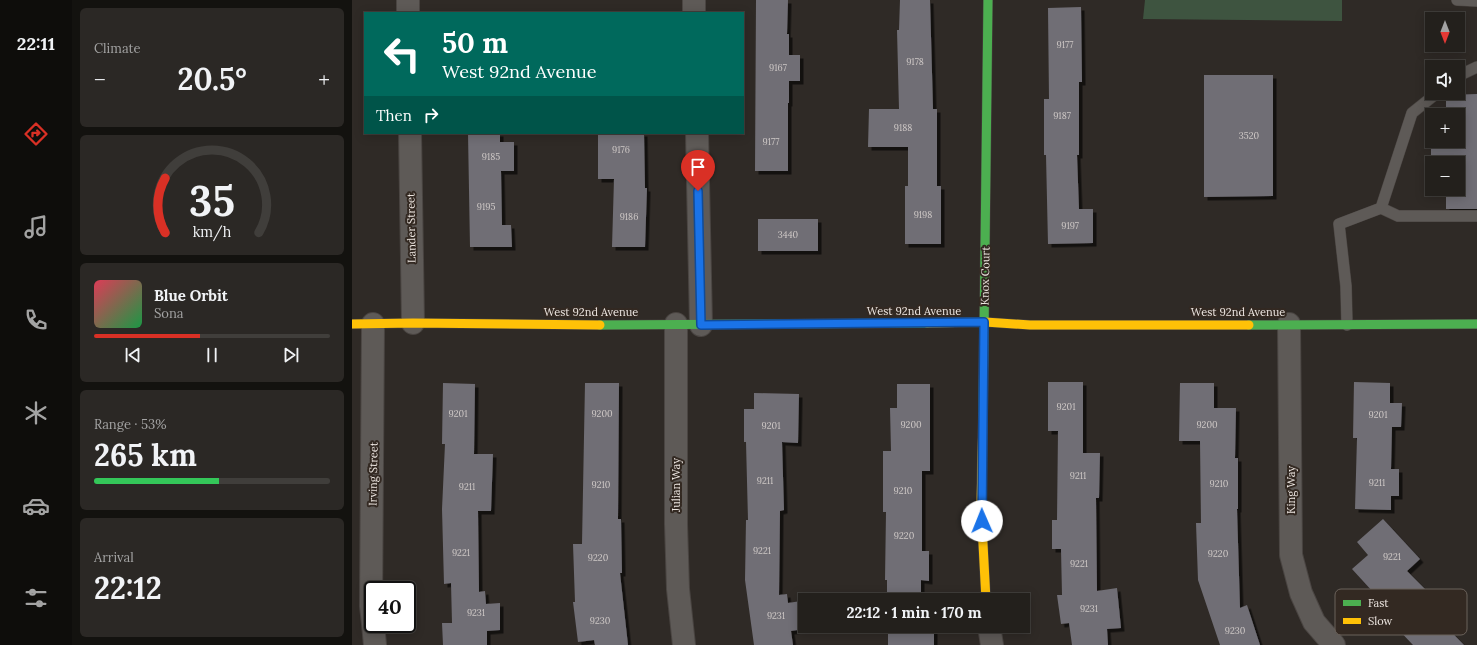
<!DOCTYPE html>
<html lang="en">
<head>
<meta charset="utf-8">
<style>
	body { margin:0; font-family:Lora,serif; background:#2b2825; color:#f1f3f6; height:100vh; display:flex; flex-direction:column; font-size:15px; white-space:nowrap }
	* { box-sizing:border-box; margin:0 }
	p { font-size:13px; color:#a3a3a3 }
	.icon { flex:none; width:22px; height:22px; fill:none; stroke:currentColor; stroke-width:2; stroke-linecap:round; stroke-linejoin:round }
	.map { position:relative; flex:1; overflow:hidden }
	.details { display:flex; flex-direction:column; gap:8px; padding:8px; background:#13120f; width:280px }
	.details>* { flex:none }
	.top-card { position:absolute; left:12px; top:12px; width:380px; height:122px; border-radius:0px; box-shadow:0 2px 10px #0003,0 0 0 1px #403e3b; background:#00695c; color:#fff; overflow:hidden }
	.needle { width:26px; rotate:180deg }
	.buttons { position:absolute; left:1073px; top:12px; display:grid; gap:8px }
	.buttons a { display:grid; place-items:center; width:40px; height:40px; border-radius:0px; background:#23201c; box-shadow:0 2px 10px #0003,0 0 0 1px #403e3b; font-size:20px }
	.speed { position:absolute; left:12px; top:581px; display:flex; gap:8px; font-size:20px; font-weight:700; text-align:center }
	.speed>* { display:grid; place-content:center; width:52px; height:52px; border-radius:50%; background:#23201c; box-shadow:0 2px 10px #0003,0 0 0 1px #403e3b; line-height:1 }
	.speed .limit { border:2px solid #111; border-radius:6px; background:#fff; color:#111 }
	.pin { position:absolute; display:grid; place-items:center; width:34px; height:34px; color:#fff; margin:-41px -17px; border-radius:50% 50% 50% 0; rotate:-45deg; box-shadow:0 0 4px #0007 }
	.pin .icon { rotate:45deg }
	.me { position:absolute; width:44px; margin:-22px; rotate:359deg; stroke-linejoin:round; filter:drop-shadow(0 0 3px #0008) }
	.turn { display:flex; align-items:center; gap:14px; height:84px; padding:0 12px; font-size:18px }
	.turn .icon { width:52px; height:52px; stroke-width:2.5 }
	.turn b { display:block; font-size:28px; line-height:34px }
	.then { display:flex; align-items:center; height:38px; padding:0 12px; background:#0003; gap:8px; font-size:15px }
	.big { font-size:30px; font-weight:700; line-height:1.1 }
	.details .widget { flex:1; display:flex; flex-direction:column; justify-content:center; gap:6px; min-width:0; padding:0 14px; border-radius:6px; background:#2b2825 }
	.details .dial { align-items:center; gap:0 }
	.dial svg { height:104px; overflow:visible; fill:none; stroke:#403e3b; stroke-width:7; stroke-linecap:round; text-anchor:middle }
	.dial text { fill:#f1f3f6; stroke:none }
	.song { display:flex; align-items:center; gap:12px }
	.cover { width:48px; height:48px; border-radius:6px; background:linear-gradient(135deg,hsl(350 70% 55%),hsl(140 70% 35%)) }
	.played { height:4px; border-radius:2px; background:linear-gradient(90deg,#d93025 45%,#403e3b 45%) }
	.keys { display:flex; justify-content:space-around; direction:ltr }
	.heat { display:flex; justify-content:space-between; align-items:center; font-size:22px; direction:ltr }
	.charge { height:6px; border-radius:3px; background:linear-gradient(90deg,#34c759 53%,#403e3b 0) }
	.trip { position:absolute; left:446px; top:593px; width:232px; height:40px; border-radius:0px; background:#23201c; box-shadow:0 2px 10px #0003,0 0 0 1px #403e3b; font-weight:700; line-height:40px; text-align:center }
	main { display:flex; flex:1; min-height:0 }
	.tab-bar { display:flex; flex-direction:column; width:72px; justify-content:space-around; align-items:center; background:#0e0d0b; color:#a3a3a3 }
	.tab-bar .icon { width:28px; height:28px }
	.tab-bar .on { color:#d93025 }
	.tab-bar b { font-size:18px; color:#f1f3f6 }
	.map>svg:first-child { display:block }
	.green { fill:#3e5440 }
	.building { fill:#706e75; filter:url(#shadow) }
	.lines { fill:none; stroke-linecap:round; stroke-linejoin:round }
	.lane-casing { stroke:#4a4542; stroke-width:12 }
	.street-casing { stroke:#4a4542; stroke-width:24 }
	.fast-casing { stroke:#4a4542; stroke-width:10 }
	.slow-casing { stroke:#4a4542; stroke-width:10 }
	.lane { stroke:#5e5a57; stroke-width:11 }
	.street { stroke:#5e5a57; stroke-width:22 }
	.fast { stroke:#4caf50; stroke-width:9 }
	.slow { stroke:#ffc107; stroke-width:9 }
	.route-casing { stroke:#114b97; stroke-width:10 }
	.route { stroke:#1a73e8; stroke-width:7 }
	.labels { text-anchor:middle; stroke-width:4; stroke-linejoin:round; paint-order:stroke }
	.number-label { font-size:9px; fill:#cec8c6 }
	.street-label { font-size:11px; fill:#ede6e1; stroke:#332922 }
	.key { fill:#332922; stroke:#6b625b; stroke-width:1 }
	.key-label { font-size:11px; fill:#ede6e1 }
</style>
</head>
<body>
<main>
<nav class="tab-bar">
<b>22:11</b>
<svg class="icon on" aria-label="directions" viewBox="0 0 24 24"><path d="M12 3l9 9-9 9-9-9zM9 14v-3h6M13 9l2 2-2 2"/></svg>
<svg class="icon" aria-label="music" viewBox="0 0 24 24"><path d="M9 18V5l10-2v13"/><circle cx="6" cy="18" r="3"/><circle cx="16" cy="16" r="3"/></svg>
<svg class="icon" aria-label="phone" viewBox="0 0 24 24"><path d="M5 4h4l2 5-3 2q2 4 5 5l2-3 5 2v4C11 20 4 13 5 4z"/></svg>
<svg class="icon" aria-label="climate" viewBox="0 0 24 24"><path d="M12 3v18M4 7l16 10M4 17L20 7"/></svg>
<svg class="icon" aria-label="car" viewBox="0 0 24 24"><path d="M5 17H2v-5l4-1 3-4h7l3 4 3 1v5h-3M9 17h6M6 11h13"/><circle cx="7" cy="17" r="2"/><circle cx="17" cy="17" r="2"/></svg>
<svg class="icon" aria-label="filters" viewBox="0 0 24 24"><path d="M4 7h16M4 17h16"/><circle cx="9" cy="7" r="2"/><circle cx="15" cy="17" r="2"/></svg>
</nav>
<section class="details">
<div class="widget"><p>Climate</p>
<div class="heat"><a>−</a><b class="big">20.5°</b><a>+</a></div>
</div>
<div class="widget dial"><svg viewBox="0 0 100 80">
<path d="M14 69A42 42 0 1 1 86 69"/>
<path d="M14 69A42 42 0 0 1 14 27" stroke="#d93025"/>
<text x="50" y="56" font-size="32" font-weight="700">35</text>
<text x="50" y="72" font-size="11">km/h</text>
</svg></div>
<div class="widget">
<div class="song"><i class="cover"></i><div><b>Blue Orbit</b><p>Sona</p></div></div>
<div class="played"></div>
<div class="keys"><svg class="icon" aria-label="previous" viewBox="0 0 24 24"><path d="M18 5L8 12l10 7zM5 5v14"/></svg><svg class="icon" aria-label="pause" viewBox="0 0 24 24"><path d="M8 5v14M16 5v14"/></svg><svg class="icon" aria-label="next" viewBox="0 0 24 24"><path d="M6 5l10 7-10 7zM19 5v14"/></svg></div>
</div>
<div class="widget"><p>Range · 53%</p><b class="big">265 km</b><div class="charge"></div></div>
<div class="widget"><p>Arrival</p><b class="big">22:12</b></div>
</section>
<div class="map">
<svg width="1125" height="645" viewBox="0 0 1125 645">
	<defs>
		<filter id="shadow"><feDropShadow dx="3.5" dy="3.5" stdDeviation="0" flood-color="#0009"/></filter>
	</defs>
	<rect width="100%" height="100%" fill="#2f2a26"/>
	<path class="green" d="M 793,0 L 990,0 L 990,21 L 791,19 Z"/>
	<path class="building" d="M 404,0 L 436,0 L 435,34 L 437,34 L 437,55 L 448,55 L 448,81 L 437,81 L 437,103 L 436,103 L 436,171 L 403,171 Z
		M 548,0 L 578,0 L 581,109 L 585,109 L 585,186 L 589,186 L 589,244 L 553,244 L 553,186 L 556,186 L 556,147 L 516,147 L 517,109 L 547,109 L 545,30 L 547,30 Z
		M 729,7 L 730,82 L 727,82 L 727,155 L 725,155 L 727,209 L 741,209 L 741,243 L 696,244 L 694,155 L 692,155 L 692,99 L 697,99 L 696,8 Z
		M 852,75 L 921,75 L 921,196 L 852,197 Z
		M 1125,94 L 1125,209 L 1094,209 L 1094,189 L 1106,189 L 1106,163 L 1080,163 L 1079,168 L 1079,131 L 1080,141 L 1106,141 L 1106,115 L 1094,115 L 1094,95 Z
		M 116,133 L 148,133 L 148,142 L 162,142 L 162,171 L 149,171 L 150,225 L 159,225 L 160,247 L 118,247 Z
		M 246,133 L 292,133 L 293,188 L 295,188 L 293,247 L 260,247 L 262,179 L 246,179 Z
		M 406,219 L 466,219 L 466,251 L 406,251 Z
		M 696,382 L 731,382 L 731,453 L 748,453 L 747,498 L 744,498 L 745,591 L 765,588 L 769,628 L 755,629 L 756,645 L 720,645 L 717,623 L 709,624 L 705,595 L 710,595 L 709,549 L 700,549 L 700,520 L 705,520 L 706,431 L 696,431 Z
		M 1002,382 L 1038,383 L 1038,403 L 1050,403 L 1049,427 L 1040,427 L 1039,469 L 1047,469 L 1047,496 L 1039,496 L 1039,510 L 1003,509 L 1005,438 L 1001,438 Z
		M 91,383 L 123,384 L 122,454 L 141,454 L 139,511 L 126,511 L 127,592 L 133,591 L 134,604 L 148,603 L 148,630 L 135,631 L 135,645 L 91,645 L 90,623 L 100,623 L 99,583 L 92,584 L 90,509 L 93,444 L 90,444 Z
		M 233,383 L 267,383 L 266,519 L 269,519 L 270,573 L 268,573 L 276,645 L 243,645 L 242,640 L 226,642 L 221,602 L 223,602 L 221,544 L 230,544 Z
		M 828,383 L 862,383 L 862,408 L 884,408 L 883,458 L 886,458 L 886,509 L 885,509 L 888,608 L 895,605 L 908,645 L 868,645 L 846,580 L 844,523 L 849,523 L 848,441 L 827,441 Z
		M 545,384 L 578,384 L 578,471 L 570,471 L 570,551 L 577,551 L 577,581 L 569,580 L 569,600 L 535,600 L 535,580 L 533,580 L 534,512 L 531,512 L 531,451 L 539,451 L 538,408 L 545,408 Z
		M 402,393 L 447,394 L 446,443 L 430,442 L 432,510 L 428,511 L 427,595 L 435,594 L 436,603 L 449,601 L 452,629 L 439,631 L 441,645 L 402,645 L 393,580 L 394,520 L 396,520 L 394,442 L 392,442 L 392,409 L 402,409 Z
		M 1031,519 L 1068,559 L 1055,571 L 1078,594 L 1070,602 L 1112,645 L 1061,645 L 1028,610 L 1033,605 L 1000,569 L 1016,555 L 1005,542 Z
		M 536,626 L 582,626 L 582,645 L 536,645 Z"/>
	<g class="lines">
		<defs>
			<path id="lane" d="M 1105,0 L 1125,1
				M 1106,76 L 1125,67
				M 1029,208 L 1046,216 L 1125,216
				M 995,325 L 994,286 L 987,224 L 1029,208 L 1060,113 L 1085,93"/>
			<path id="street" d="M 56,13 L 56,0
				M 342,13 L 342,0
				M 58,133 L 61,323
				M 345,133 L 349,325
				M 324,324 L 324,524 L 326,589 L 332,645
				M 937,324 L 939,555 L 949,593 L 962,622 L 982,645
				M 21,624 L 19,606 L 21,324
				M 21,624 L 23,645
				M 637,626 L 640,645"/>
			<path id="fast" d="M 248,325 L 575,323
				M 897,325 L 1125,324
				M 631,414 L 636,0"/>
			<path id="slow" d="M 575,323 L 633,322 L 678,325 L 897,325
				M 0,324 L 61,323 L 248,325
				M 631,414 L 629,506 L 634,600"/>
		</defs>
		<use href="#lane" class="lane-casing"/>
		<use href="#street" class="street-casing"/>
		<use href="#fast" class="fast-casing"/>
		<use href="#slow" class="slow-casing"/>
		<use href="#lane" class="lane"/>
		<use href="#street" class="street"/>
		<use href="#fast" class="fast"/>
		<use href="#slow" class="slow"/>
	</g>
	<g class="lines">
		<defs>
			<path id="route" d="M 346,191 L 349,325 L 632,322 L 630,521"/>
		</defs>
		<use href="#route" class="route-casing"/>
		<use href="#route" class="route"/>
	</g>
	<g class="labels">
		<g class="number-label">
			<text x="713" y="48">9177</text>
			<text x="563" y="65">9178</text>
			<text x="426" y="71">9167</text>
			<text x="710" y="119">9187</text>
			<text x="551" y="131">9188</text>
			<text x="897" y="139">3520</text>
			<text x="419" y="145">9177</text>
			<text x="269" y="153">9176</text>
			<text x="139" y="160">9185</text>
			<text x="134" y="210">9195</text>
			<text x="571" y="218">9198</text>
			<text x="277" y="220">9186</text>
			<text x="718" y="229">9197</text>
			<text x="436" y="238">3440</text>
			<text x="714" y="410">9201</text>
			<text x="106" y="417">9201</text>
			<text x="250" y="417">9200</text>
			<text x="1026" y="418">9201</text>
			<text x="559" y="428">9200</text>
			<text x="855" y="428">9200</text>
			<text x="419" y="429">9201</text>
			<text x="726" y="479">9211</text>
			<text x="413" y="484">9211</text>
			<text x="1025" y="486">9211</text>
			<text x="867" y="487">9210</text>
			<text x="249" y="488">9210</text>
			<text x="115" y="490">9211</text>
			<text x="551" y="494">9210</text>
			<text x="552" y="539">9220</text>
			<text x="410" y="554">9221</text>
			<text x="109" y="556">9221</text>
			<text x="866" y="557">9220</text>
			<text x="1040" y="560">9221</text>
			<text x="246" y="561">9220</text>
			<text x="727" y="567">9221</text>
			<text x="737" y="612">9231</text>
			<text x="124" y="616">9231</text>
			<text x="424" y="619">9231</text>
			<text x="248" y="624">9230</text>
			<text x="883" y="634">9230</text>
		</g>
		<g class="street-label">
			<text transform="translate(59 228) rotate(-91)" y="4">Lander Street</text>
			<text transform="translate(633 276) rotate(-89)" y="4">Knox Court</text>
			<text x="562" y="315">West 92nd Avenue</text>
			<text x="239" y="316">West 92nd Avenue</text>
			<text x="886" y="316">West 92nd Avenue</text>
			<text transform="translate(21 474) rotate(-89)" y="4">Irving Street</text>
			<text transform="translate(324 485) rotate(-90)" y="4">Julian Way</text>
			<text transform="translate(939 490) rotate(-90)" y="4">King Way</text>
		</g>
	</g>
	<rect x="983" y="589" width="132" height="46" rx="6" class="key"/>
	<rect x="991" y="600" width="18" height="6" fill="#4caf50"/>
	<rect x="991" y="618" width="18" height="6" fill="#ffc107"/>
	<g class="key-label">
		<text x="1016" y="607">Fast</text>
		<text x="1016" y="625">Slow</text>
	</g>
</svg>
<div class="buttons">
<a><svg class="needle" viewBox="-14 -14 28 28"><path d="M0-13l5 13h-10z" fill="#e53935"/><path d="M0 13l5-13h-10z" fill="#a3a3a3"/></svg></a>
<a><svg class="icon" aria-label="sound" viewBox="0 0 24 24"><path d="M4 9h4l5-4v14l-5-4H4zM17 9q2 3 0 6"/></svg></a>
<a>+</a>
<a>−</a>
</div>
<div class="speed"><div class="limit">40</div></div>
<div class="pin" style="left:346px;top:191px;background:#d93025"><svg class="icon" aria-label="arrive" viewBox="0 0 24 24"><path d="M6 21V4h12l-3 4 3 4H6"/></svg></div>
<svg class="me" style="left:630px;top:521px" viewBox="-20 -20 40 40"><circle r="19" fill="#fff"/><path d="M0-13L10 11 0 6-10 11z" fill="#1a73e8"/></svg>
<div class="trip">22:12 · 1 min · 170 m</div>
<div class="top-card">
<div class="turn"><svg class="icon" aria-label="left" viewBox="0 0 24 24"><path d="M17 20v-9H6M10 6l-5 5 5 5"/></svg><div><b>50 m</b>West 92nd Avenue</div></div>
<div class="then">Then<svg class="icon" aria-label="right" viewBox="0 0 24 24"><path d="M7 20v-9h11M14 6l5 5-5 5"/></svg></div>
</div>
</div>
</main>
</body>
</html>
